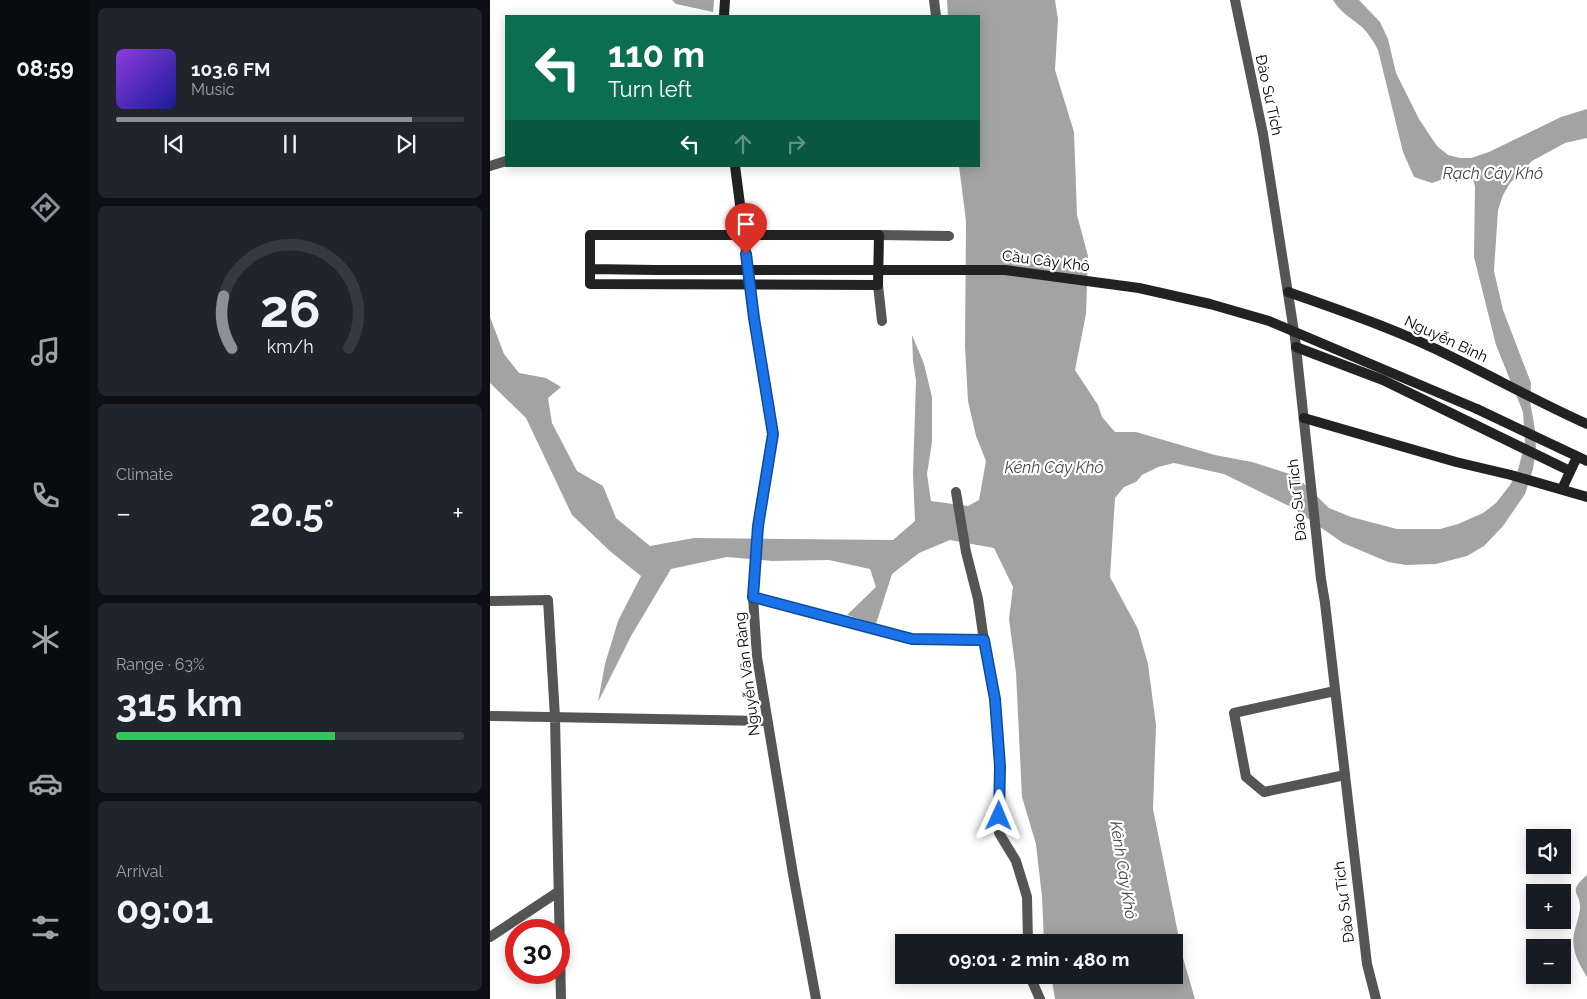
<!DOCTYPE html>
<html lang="en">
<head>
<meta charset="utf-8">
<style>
	body { margin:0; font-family:Raleway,sans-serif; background:#20242c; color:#f1f3f6; height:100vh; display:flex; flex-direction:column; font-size:19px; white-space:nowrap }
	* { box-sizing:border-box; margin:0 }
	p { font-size:16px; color:#9ea1a6 }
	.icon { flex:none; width:28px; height:28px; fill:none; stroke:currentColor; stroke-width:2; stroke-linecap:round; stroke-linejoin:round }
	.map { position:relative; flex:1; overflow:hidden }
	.side { display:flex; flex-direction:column; gap:8px; padding:8px; background:#0d0f14; width:400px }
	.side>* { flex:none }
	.top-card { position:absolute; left:15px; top:15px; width:475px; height:152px; border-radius:0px; box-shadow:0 2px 12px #0003; background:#0b6e4f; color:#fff; overflow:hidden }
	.buttons { position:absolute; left:1036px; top:829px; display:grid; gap:10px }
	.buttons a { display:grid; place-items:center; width:45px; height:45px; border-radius:0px; background:#171b24; box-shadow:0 2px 12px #0003; font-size:25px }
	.speed { position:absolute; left:15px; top:919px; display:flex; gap:10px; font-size:25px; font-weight:700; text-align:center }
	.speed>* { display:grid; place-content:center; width:65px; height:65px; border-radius:50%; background:#171b24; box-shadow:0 2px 12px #0003; line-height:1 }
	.speed .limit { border:8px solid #d22; background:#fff; color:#111 }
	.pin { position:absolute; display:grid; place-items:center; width:42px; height:42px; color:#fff; margin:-51px -21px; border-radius:50% 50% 50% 0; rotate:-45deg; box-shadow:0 0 5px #0007 }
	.pin .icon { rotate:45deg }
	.me { position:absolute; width:55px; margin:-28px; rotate:1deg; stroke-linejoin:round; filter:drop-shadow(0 0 4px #0008) }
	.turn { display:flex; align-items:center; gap:18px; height:105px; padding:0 20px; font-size:22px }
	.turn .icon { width:65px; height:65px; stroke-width:2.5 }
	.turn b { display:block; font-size:35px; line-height:42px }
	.lanes { display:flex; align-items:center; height:48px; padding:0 20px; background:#0003; justify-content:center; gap:25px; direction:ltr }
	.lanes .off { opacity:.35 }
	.big { font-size:38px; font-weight:700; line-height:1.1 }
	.side .card { flex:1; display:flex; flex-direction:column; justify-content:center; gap:8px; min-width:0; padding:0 18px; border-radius:8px; background:#20242c }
	.side .dial { align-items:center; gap:0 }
	.dial svg { height:130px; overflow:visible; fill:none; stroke:#363941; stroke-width:7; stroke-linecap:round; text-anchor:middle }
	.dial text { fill:#f1f3f6; stroke:none }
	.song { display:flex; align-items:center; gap:15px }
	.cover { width:60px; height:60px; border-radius:8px; background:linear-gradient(135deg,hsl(270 70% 55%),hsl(240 70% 35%)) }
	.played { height:5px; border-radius:2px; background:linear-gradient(90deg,#8c9099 85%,#363941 85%) }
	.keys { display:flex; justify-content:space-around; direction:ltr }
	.heat { display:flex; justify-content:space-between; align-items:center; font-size:28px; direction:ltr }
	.charge { height:8px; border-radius:4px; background:linear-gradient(90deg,#34c759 63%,#363941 0) }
	.trip { position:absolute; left:405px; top:934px; width:288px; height:50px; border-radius:0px; background:#171b24; box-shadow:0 2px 12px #0003; font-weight:700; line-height:50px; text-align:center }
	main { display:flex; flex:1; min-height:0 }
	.tab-bar { display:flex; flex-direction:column; width:90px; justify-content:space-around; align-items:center; background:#090b0e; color:#9ea1a6 }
	.tab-bar .icon { width:35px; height:35px }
	.tab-bar .active { color:#8c9099 }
	.tab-bar b { font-size:22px; color:#f1f3f6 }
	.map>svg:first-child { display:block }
	.water { fill:#a3a3a3 }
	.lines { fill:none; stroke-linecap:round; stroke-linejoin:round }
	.minor { stroke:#555; stroke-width:10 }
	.tertiary { stroke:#555; stroke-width:10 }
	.secondary { stroke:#222; stroke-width:10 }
	.secondary-bridge { stroke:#222; stroke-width:10 }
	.route-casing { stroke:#114b97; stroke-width:12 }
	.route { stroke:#1a73e8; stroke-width:9 }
	.labels { text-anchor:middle; stroke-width:4.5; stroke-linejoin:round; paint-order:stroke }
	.street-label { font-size:15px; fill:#000; stroke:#fff }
	.water-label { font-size:16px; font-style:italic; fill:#444; stroke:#fff }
</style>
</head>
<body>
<main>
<nav class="tab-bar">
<b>08:59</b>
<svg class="icon active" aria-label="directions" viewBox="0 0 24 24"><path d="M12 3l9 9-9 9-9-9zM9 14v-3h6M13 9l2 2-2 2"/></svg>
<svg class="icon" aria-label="music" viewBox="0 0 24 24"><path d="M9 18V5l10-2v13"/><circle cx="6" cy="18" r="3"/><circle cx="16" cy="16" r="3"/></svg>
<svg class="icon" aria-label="phone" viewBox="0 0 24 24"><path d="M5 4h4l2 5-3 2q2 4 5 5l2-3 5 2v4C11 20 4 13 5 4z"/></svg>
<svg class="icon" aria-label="climate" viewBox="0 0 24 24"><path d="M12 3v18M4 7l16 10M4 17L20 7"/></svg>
<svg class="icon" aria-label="car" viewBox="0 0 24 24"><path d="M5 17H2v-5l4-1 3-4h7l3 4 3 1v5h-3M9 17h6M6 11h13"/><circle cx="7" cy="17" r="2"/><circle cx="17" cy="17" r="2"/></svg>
<svg class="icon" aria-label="filters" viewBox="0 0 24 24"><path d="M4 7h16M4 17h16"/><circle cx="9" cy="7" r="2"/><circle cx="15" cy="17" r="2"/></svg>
</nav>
<section class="side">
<div class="card">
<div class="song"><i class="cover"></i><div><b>103.6 FM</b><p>Music</p></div></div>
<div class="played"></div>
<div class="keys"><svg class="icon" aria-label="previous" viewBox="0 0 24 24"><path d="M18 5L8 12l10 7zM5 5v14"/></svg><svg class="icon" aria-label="pause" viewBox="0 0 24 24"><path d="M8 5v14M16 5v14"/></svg><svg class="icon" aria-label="next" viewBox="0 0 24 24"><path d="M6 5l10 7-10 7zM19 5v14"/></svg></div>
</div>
<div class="card dial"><svg viewBox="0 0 100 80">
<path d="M14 69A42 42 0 1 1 86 69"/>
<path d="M14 69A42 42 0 0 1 9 37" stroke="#8c9099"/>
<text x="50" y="56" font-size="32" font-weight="700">26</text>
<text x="50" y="72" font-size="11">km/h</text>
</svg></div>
<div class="card"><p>Climate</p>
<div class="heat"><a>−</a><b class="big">20.5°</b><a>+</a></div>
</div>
<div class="card"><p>Range · 63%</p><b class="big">315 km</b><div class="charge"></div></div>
<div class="card"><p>Arrival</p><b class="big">09:01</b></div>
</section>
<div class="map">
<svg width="1097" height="999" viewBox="0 0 1097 999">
	<rect width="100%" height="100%" fill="#fff"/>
	<path class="water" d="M 182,0 L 224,0 L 223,12 L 186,4 Z
		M 457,0 L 565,0 L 568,19 L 565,70 L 584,132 L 587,215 L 598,256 L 596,314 L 585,370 L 608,405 L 612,417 L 625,432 L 646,432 L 725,455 L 762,462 L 806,476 L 839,508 L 861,517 L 907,529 L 950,529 L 968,524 L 993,513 L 1006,503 L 1020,485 L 1028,470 L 1035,443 L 1033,412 L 1006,345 L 984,257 L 985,186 L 981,174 L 977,171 L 942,183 L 924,177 L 913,152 L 888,50 C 884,42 879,34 872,27 C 862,19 850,12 843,0 L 869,0 L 890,22 L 898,39 L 906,73 L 929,119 L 947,146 L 958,155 L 970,158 L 981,158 L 999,152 L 1071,117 L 1097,109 L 1097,138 L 1075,143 L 1042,161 L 1020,183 L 1013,195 L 1008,210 L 1004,271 L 1013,310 L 1041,383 L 1040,401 L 1045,430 L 1046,449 L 1043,469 L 1035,494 L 1013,526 L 994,546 L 977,556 L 946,564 L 916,565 L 898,562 L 853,543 L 803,508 L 734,474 L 684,463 L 668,467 L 652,475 L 646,482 L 634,487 L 625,498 L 620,577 L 648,629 L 658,664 L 666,725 L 663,809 L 693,958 L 705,999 L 565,999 L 561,975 L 684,975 L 684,942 L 554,942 L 552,897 L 546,844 L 532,797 L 526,673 L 519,619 L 523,587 L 504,548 L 460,540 L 429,553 L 402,574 L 386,624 L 357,615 L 386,587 L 380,569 L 339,560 L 282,561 L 237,557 L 181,569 L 141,636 L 108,702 L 115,664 L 128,621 L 151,576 L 121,552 L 82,515 L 36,418 L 0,383 L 0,317 L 14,354 L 29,373 L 56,378 L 71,387 L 58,398 L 62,423 L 87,471 L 113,486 L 126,518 L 160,546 L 204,538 L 403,540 L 425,521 L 423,474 L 426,380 L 423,361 L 422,335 L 434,364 L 442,397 L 442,442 L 437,474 L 441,501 L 478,506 L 489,500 L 496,461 L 486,436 L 478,401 L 475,347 L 476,221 L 469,166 L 489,166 L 489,16 L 458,16 Z
		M 1097,875 L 1097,977 C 1088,963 1081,949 1084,933 C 1086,925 1089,917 1090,909 C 1091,892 1076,893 1097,875 Z"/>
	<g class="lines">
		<path class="minor" d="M 444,0 L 446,16
			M 0,166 L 16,161
			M 389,235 L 459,236
			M 388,285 L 392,321
			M 466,492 L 476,552 L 488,599 L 494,641 L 505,699 L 510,766 L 509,833 L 526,861 L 537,897 L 538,942
			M 268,526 L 263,597 L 267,657 L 303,874 L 326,999
			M 263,597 L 422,639 L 494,641
			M 0,601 L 58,600 L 65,717 L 71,999
			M 845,691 L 744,713 L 756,777 L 774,792 L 855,775
			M 0,716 L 277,721
			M 0,937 L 68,892
			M 541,975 L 542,981 L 550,999"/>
		<path class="tertiary" d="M 745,0 L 773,134 L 805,338 L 831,579 L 835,603 L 877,964 L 886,999
			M 254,235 L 264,318 L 283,434 L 268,526"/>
		<path class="secondary" d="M 234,16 L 235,0
			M 245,166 L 254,235
			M 100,235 L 389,235 L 388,285 L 100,284 Z
			M 100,269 L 166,270
			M 798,292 C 855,312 911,331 964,358 C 1009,380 1052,404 1097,424
			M 806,347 L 893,380 L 1080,471
			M 987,409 L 1097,461
			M 814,418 L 966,462 L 1021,475 L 1097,497
			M 1072,489 L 1087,457"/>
		<path class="secondary-bridge" d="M 166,270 L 515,270 L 649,288 L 720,304 L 779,321 L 987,409"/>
	</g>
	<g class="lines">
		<defs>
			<path id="route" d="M 256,254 L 264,318 L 283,434 L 268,526 L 263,597 L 422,639 L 494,640 L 505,699 L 510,766 L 509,816"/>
		</defs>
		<use href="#route" class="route-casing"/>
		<use href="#route" class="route"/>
	</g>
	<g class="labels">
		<g class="street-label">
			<text transform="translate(779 95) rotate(78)" y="5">Đào Sư Tích</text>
			<text transform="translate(556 261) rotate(7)" y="5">Cầu Cây Khô</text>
			<text transform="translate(956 339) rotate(25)" y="5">Nguyễn Bình</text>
			<text transform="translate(807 500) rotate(-96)" y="5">Đào Sư Tích</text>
			<text transform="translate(257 674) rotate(-97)" y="5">Nguyễn Văn Ràng</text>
			<text transform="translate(854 902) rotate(-97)" y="5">Đào Sư Tích</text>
		</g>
		<g class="water-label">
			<text x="1003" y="179">Rạch Cây Khô</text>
			<text x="564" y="473">Kênh Cây Khô</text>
			<text transform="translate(634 870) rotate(81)" y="6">Kênh Cây Khô</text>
		</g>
	</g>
</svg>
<div class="buttons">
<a><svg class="icon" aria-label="sound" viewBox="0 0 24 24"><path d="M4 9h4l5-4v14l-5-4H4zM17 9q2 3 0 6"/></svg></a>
<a>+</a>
<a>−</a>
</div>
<div class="speed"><div class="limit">30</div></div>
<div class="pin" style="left:256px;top:254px;background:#d93025"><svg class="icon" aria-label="arrive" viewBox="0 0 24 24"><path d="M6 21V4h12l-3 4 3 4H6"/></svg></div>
<svg class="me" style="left:509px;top:816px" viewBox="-20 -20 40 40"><path d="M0-17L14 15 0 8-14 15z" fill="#1a73e8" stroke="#fff" stroke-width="4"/></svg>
<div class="trip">09:01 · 2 min · 480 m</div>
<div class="top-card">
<div class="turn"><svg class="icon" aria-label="left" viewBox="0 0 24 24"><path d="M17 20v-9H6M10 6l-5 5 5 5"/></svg><div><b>110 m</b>Turn left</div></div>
<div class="lanes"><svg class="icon" aria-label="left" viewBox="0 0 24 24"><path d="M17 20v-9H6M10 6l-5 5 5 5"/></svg><svg class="icon off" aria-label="ahead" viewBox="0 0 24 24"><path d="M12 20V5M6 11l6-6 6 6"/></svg><svg class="icon off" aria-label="right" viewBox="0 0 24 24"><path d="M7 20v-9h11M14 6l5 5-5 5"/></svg></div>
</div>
</div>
</main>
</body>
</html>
